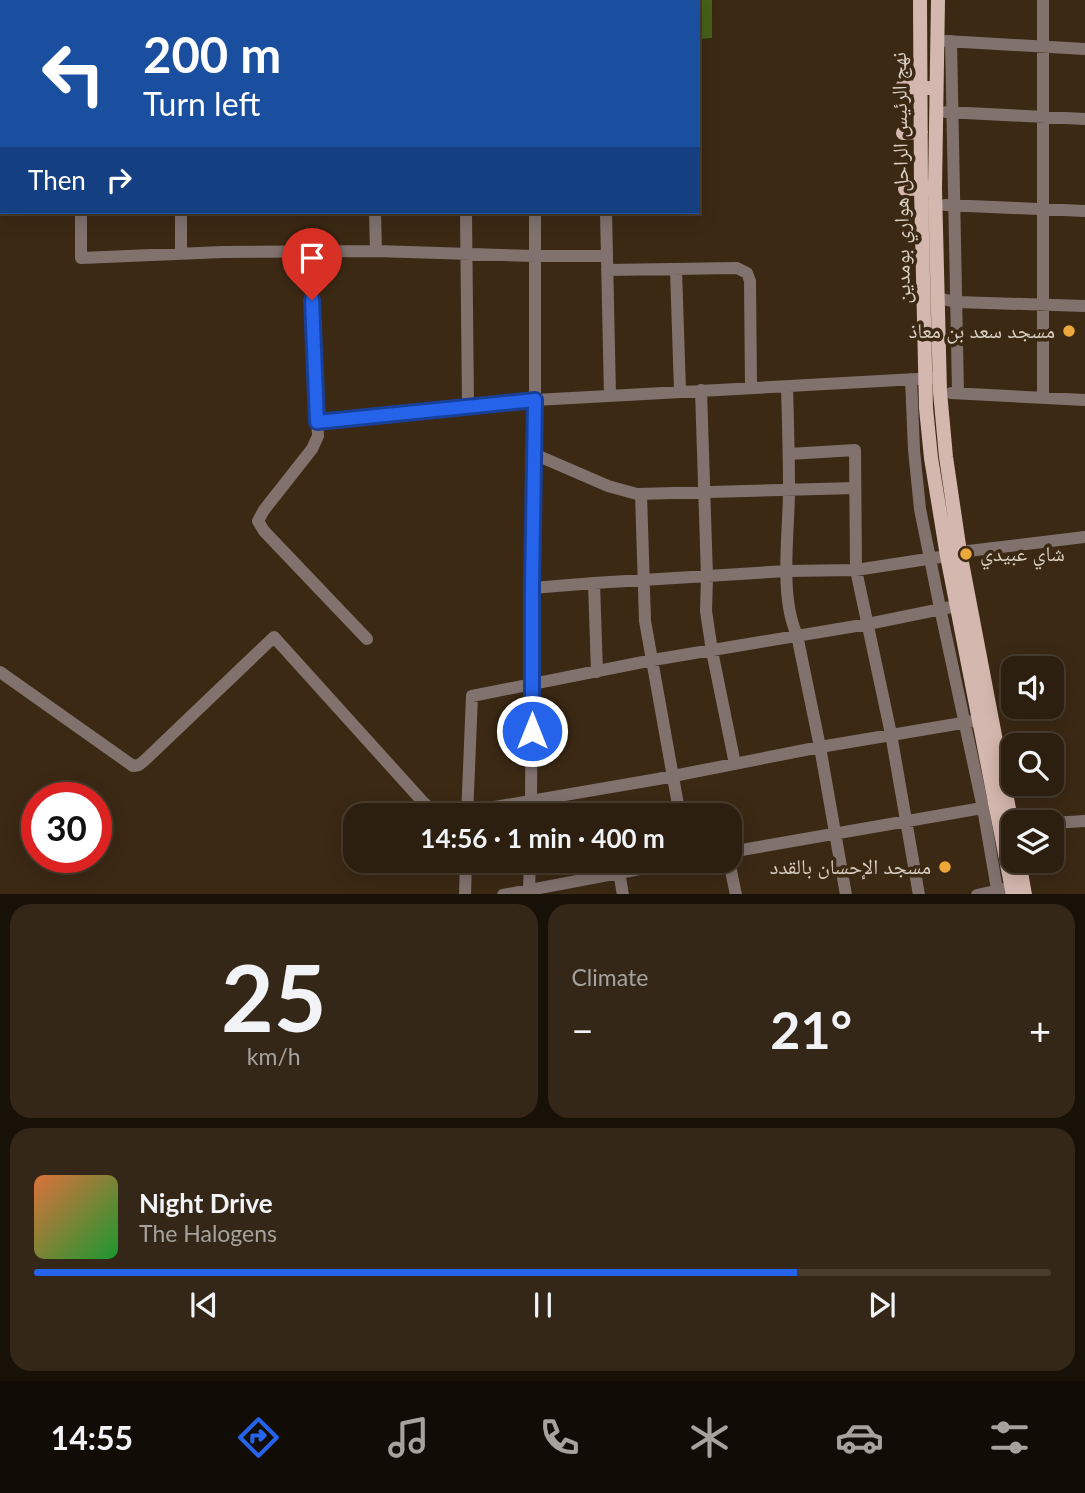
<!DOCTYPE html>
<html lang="en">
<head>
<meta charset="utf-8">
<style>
	body { margin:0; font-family:Lato,"Noto Naskh Arabic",sans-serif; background:#342718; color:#f1f3f6; height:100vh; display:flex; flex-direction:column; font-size:26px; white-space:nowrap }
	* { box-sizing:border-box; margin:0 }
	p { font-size:23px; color:#a6a29e }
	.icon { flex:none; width:38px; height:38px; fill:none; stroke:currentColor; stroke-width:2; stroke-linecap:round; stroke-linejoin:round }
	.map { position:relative; height:894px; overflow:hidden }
	.side { display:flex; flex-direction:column; gap:10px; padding:10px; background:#181108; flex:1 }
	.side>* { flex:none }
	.hud { position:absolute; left:0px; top:0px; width:700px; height:214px; box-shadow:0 4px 18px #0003,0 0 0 2px #483d2f; background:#1a4fa0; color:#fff; overflow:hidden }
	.buttons { position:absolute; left:1001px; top:656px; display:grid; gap:14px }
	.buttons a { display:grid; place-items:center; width:63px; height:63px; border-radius:14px; background:#2c1f0f; box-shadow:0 4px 18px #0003,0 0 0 2px #483d2f; font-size:35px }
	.speed { position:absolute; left:21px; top:782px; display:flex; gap:14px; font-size:35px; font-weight:700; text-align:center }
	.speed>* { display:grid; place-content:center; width:91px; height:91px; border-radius:50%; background:#2c1f0f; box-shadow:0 4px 18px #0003,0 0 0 2px #483d2f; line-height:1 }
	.speed .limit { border:10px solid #d22; background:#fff; color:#111 }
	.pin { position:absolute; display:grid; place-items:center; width:60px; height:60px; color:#fff; margin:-72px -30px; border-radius:50% 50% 50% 0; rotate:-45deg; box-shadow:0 0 7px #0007 }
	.pin .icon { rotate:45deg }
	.me { position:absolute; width:77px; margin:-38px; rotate:0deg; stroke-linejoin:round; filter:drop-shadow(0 0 5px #0008) }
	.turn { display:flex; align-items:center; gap:24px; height:147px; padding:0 28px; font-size:32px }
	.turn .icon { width:91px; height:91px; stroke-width:2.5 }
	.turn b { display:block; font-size:49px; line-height:60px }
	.then { display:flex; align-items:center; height:66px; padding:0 28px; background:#0003; gap:14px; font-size:26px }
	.big { font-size:52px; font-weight:700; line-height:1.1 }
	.side .card { flex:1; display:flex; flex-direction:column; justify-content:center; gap:10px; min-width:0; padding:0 24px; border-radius:21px; background:#342718 }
	.side .dial { align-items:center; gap:0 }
	.dial b { font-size:91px; line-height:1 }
	.song { display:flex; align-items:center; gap:21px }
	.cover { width:84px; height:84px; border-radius:10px; background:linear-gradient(135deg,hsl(20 70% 55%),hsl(130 70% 35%)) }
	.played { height:7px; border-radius:4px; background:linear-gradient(90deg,#2563eb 75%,#483d2f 75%) }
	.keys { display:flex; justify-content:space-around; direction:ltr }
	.heat { display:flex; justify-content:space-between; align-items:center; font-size:38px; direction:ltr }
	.side .tiles { flex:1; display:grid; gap:10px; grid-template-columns:1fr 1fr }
	.card:last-child { grid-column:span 2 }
	.trip { position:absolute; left:343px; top:803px; width:399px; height:70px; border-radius:21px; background:#2c1f0f; box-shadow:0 4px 18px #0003,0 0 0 2px #483d2f; font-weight:700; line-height:70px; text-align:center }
	.dock { display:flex; height:112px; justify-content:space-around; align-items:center; background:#120c06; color:#a6a29e }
	.dock .icon { width:49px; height:49px }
	.dock .current { color:#2563eb }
	.dock b { font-size:32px; color:#f1f3f6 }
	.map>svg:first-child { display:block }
	.green { fill:#466017 }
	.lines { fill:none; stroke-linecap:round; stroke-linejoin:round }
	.minor { stroke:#81726e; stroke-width:12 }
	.major { stroke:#d4b7ae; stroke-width:14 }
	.route-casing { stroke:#184099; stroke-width:18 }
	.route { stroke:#2563eb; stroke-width:12 }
	.poi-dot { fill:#eda83c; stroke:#3b2914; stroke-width:2.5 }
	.labels { text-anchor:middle; stroke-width:7; stroke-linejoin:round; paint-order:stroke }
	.street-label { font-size:21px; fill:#dacfc3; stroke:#3b2914 }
	.poi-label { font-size:21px; fill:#dacfc3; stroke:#3b2914; text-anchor:end }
</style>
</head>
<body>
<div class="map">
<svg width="1085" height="895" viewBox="0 0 1085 895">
	<rect width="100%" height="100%" fill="#3b2914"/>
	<path class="green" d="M 654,0 L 712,0 L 712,38 L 698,39 L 698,2 L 654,2 Z"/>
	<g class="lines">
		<path class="minor" d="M 79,0 L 79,2
			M 181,0 L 181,2
			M 246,0 L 246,2
			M 311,0 L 311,2
			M 463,0 L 463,2
			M 533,0 L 533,2
			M 1043,0 L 1043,398
			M 377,2 L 377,0
			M 611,2 L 611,0
			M 946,41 L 1085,49
			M 951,41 L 958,393
			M 946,112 L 1085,119
			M 945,205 L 1085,211
			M 81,212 L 81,258 L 223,252 L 376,251
			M 181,212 L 181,254
			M 375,212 L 376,251 L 535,256 L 606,256
			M 466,212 L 468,406
			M 606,212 L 610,396
			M 309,251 L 318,436 L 312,449 L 264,510 L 258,521 L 264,531 L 367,639
			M 607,270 L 737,268 L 747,273 L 750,281 L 751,387
			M 676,270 L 680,391
			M 937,298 L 956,302 L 1085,306
			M 911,379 L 914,450 L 920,509 L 940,608 L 983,808 L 998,895
			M 787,387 C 788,421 789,455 789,490 C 789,532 779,596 797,635 L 820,747 L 846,895
			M 701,390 L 707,577 L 706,611 L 712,651 L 735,764
			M 951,393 L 1085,400
			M 317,422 L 535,400 L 935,378
			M 534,454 L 608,486 L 637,494 L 855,488
			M 789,454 L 855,450 L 856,570 L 891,734 L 919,895
			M 641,494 L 645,621 L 680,816
			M 960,552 L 1085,537
			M 594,583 L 597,672
			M 532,588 L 594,583 L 787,571 L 856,570 L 947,556
			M 0,672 L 133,766 L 139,765 L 145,760 L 274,637 L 423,802 L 435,813 L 442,815 L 467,813 L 495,807 L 658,779 L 820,747 L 980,720 L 988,720
			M 467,816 L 472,696 L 653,660 L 868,624 L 956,606
			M 531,816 L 532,588 L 535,400 L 535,212
			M 1052,823 L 1085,821
			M 730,852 L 988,807
			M 729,861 L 736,895
			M 619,872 L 623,895
			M 529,889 L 530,861
			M 465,895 L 466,861
			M 503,895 L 682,861
			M 977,895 L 1004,889"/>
		<path class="major" d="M 920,0 L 921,189 L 926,408 L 931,458 L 947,556 L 1013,895
			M 938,0 L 935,188 L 940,392 L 946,457 L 960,552 L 1013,830
			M 902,87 L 928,88
			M 903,133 L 921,132
			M 905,189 L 931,188
			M 1019,861 L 1025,895"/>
	</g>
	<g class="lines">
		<defs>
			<path id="route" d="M 312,300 L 317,422 L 535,400 L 532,588 L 532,731"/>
		</defs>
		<use href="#route" class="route-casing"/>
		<use href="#route" class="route"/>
	</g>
	<g class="poi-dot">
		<circle cx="1069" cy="331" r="7"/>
		<circle cx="966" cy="554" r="7"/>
		<circle cx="945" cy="867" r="7"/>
	</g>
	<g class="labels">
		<g class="street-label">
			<text transform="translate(901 178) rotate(-91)" y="7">نهج الرئيس الراحل هواري بومدين</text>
		</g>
		<g class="poi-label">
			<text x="1055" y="338">مسجد سعد بن معاذ</text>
			<text x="980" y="561" text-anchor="start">شاي عبيدي</text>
			<text x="931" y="874">مسجد الإحسان بالقدد</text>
		</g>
	</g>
</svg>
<div class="buttons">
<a><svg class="icon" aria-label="sound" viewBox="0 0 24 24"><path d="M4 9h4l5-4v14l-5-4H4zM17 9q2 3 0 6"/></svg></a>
<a><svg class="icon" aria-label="search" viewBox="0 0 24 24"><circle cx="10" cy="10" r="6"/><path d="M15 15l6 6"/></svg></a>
<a><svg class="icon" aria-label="layers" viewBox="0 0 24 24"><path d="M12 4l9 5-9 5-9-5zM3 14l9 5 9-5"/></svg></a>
</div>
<div class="speed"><div class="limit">30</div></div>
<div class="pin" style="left:312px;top:300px;background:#d93025"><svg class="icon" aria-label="arrive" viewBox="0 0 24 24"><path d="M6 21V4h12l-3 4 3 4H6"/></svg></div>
<svg class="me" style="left:532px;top:731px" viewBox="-20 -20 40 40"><circle r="17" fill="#2563eb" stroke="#fff" stroke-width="3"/><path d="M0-11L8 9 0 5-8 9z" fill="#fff"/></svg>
<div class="trip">14:56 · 1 min · 400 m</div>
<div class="hud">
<div class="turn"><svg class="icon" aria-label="left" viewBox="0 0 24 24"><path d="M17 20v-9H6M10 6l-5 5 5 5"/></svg><div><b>200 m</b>Turn left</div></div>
<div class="then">Then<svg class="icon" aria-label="right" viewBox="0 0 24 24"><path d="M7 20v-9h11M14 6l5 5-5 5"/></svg></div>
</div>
</div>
<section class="side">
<div class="tiles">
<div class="card dial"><b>25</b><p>km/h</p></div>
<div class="card"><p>Climate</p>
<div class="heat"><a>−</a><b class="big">21°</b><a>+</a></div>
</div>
<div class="card">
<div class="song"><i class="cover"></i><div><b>Night Drive</b><p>The Halogens</p></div></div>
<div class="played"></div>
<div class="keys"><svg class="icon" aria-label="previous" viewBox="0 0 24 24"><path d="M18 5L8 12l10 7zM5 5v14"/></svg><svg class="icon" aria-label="pause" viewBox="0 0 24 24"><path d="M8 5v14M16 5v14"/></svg><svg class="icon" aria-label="next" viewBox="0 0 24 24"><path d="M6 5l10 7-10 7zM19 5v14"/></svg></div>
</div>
</div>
</section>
<nav class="dock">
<b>14:55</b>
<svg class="icon current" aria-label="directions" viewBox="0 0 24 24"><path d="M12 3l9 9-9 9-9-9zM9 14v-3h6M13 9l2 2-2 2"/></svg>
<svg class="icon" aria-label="music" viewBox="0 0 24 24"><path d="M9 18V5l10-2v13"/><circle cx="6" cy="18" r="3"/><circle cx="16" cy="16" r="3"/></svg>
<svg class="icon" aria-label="phone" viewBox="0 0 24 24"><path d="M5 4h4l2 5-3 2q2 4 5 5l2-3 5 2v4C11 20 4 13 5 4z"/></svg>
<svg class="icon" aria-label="climate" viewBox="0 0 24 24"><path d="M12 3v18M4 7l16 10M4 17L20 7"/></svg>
<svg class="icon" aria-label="car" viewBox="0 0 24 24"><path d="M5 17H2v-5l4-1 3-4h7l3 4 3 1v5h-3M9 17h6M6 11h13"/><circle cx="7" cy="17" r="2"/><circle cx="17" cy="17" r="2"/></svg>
<svg class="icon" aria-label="filters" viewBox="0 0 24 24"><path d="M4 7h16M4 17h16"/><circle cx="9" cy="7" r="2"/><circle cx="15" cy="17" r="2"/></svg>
</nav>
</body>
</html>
